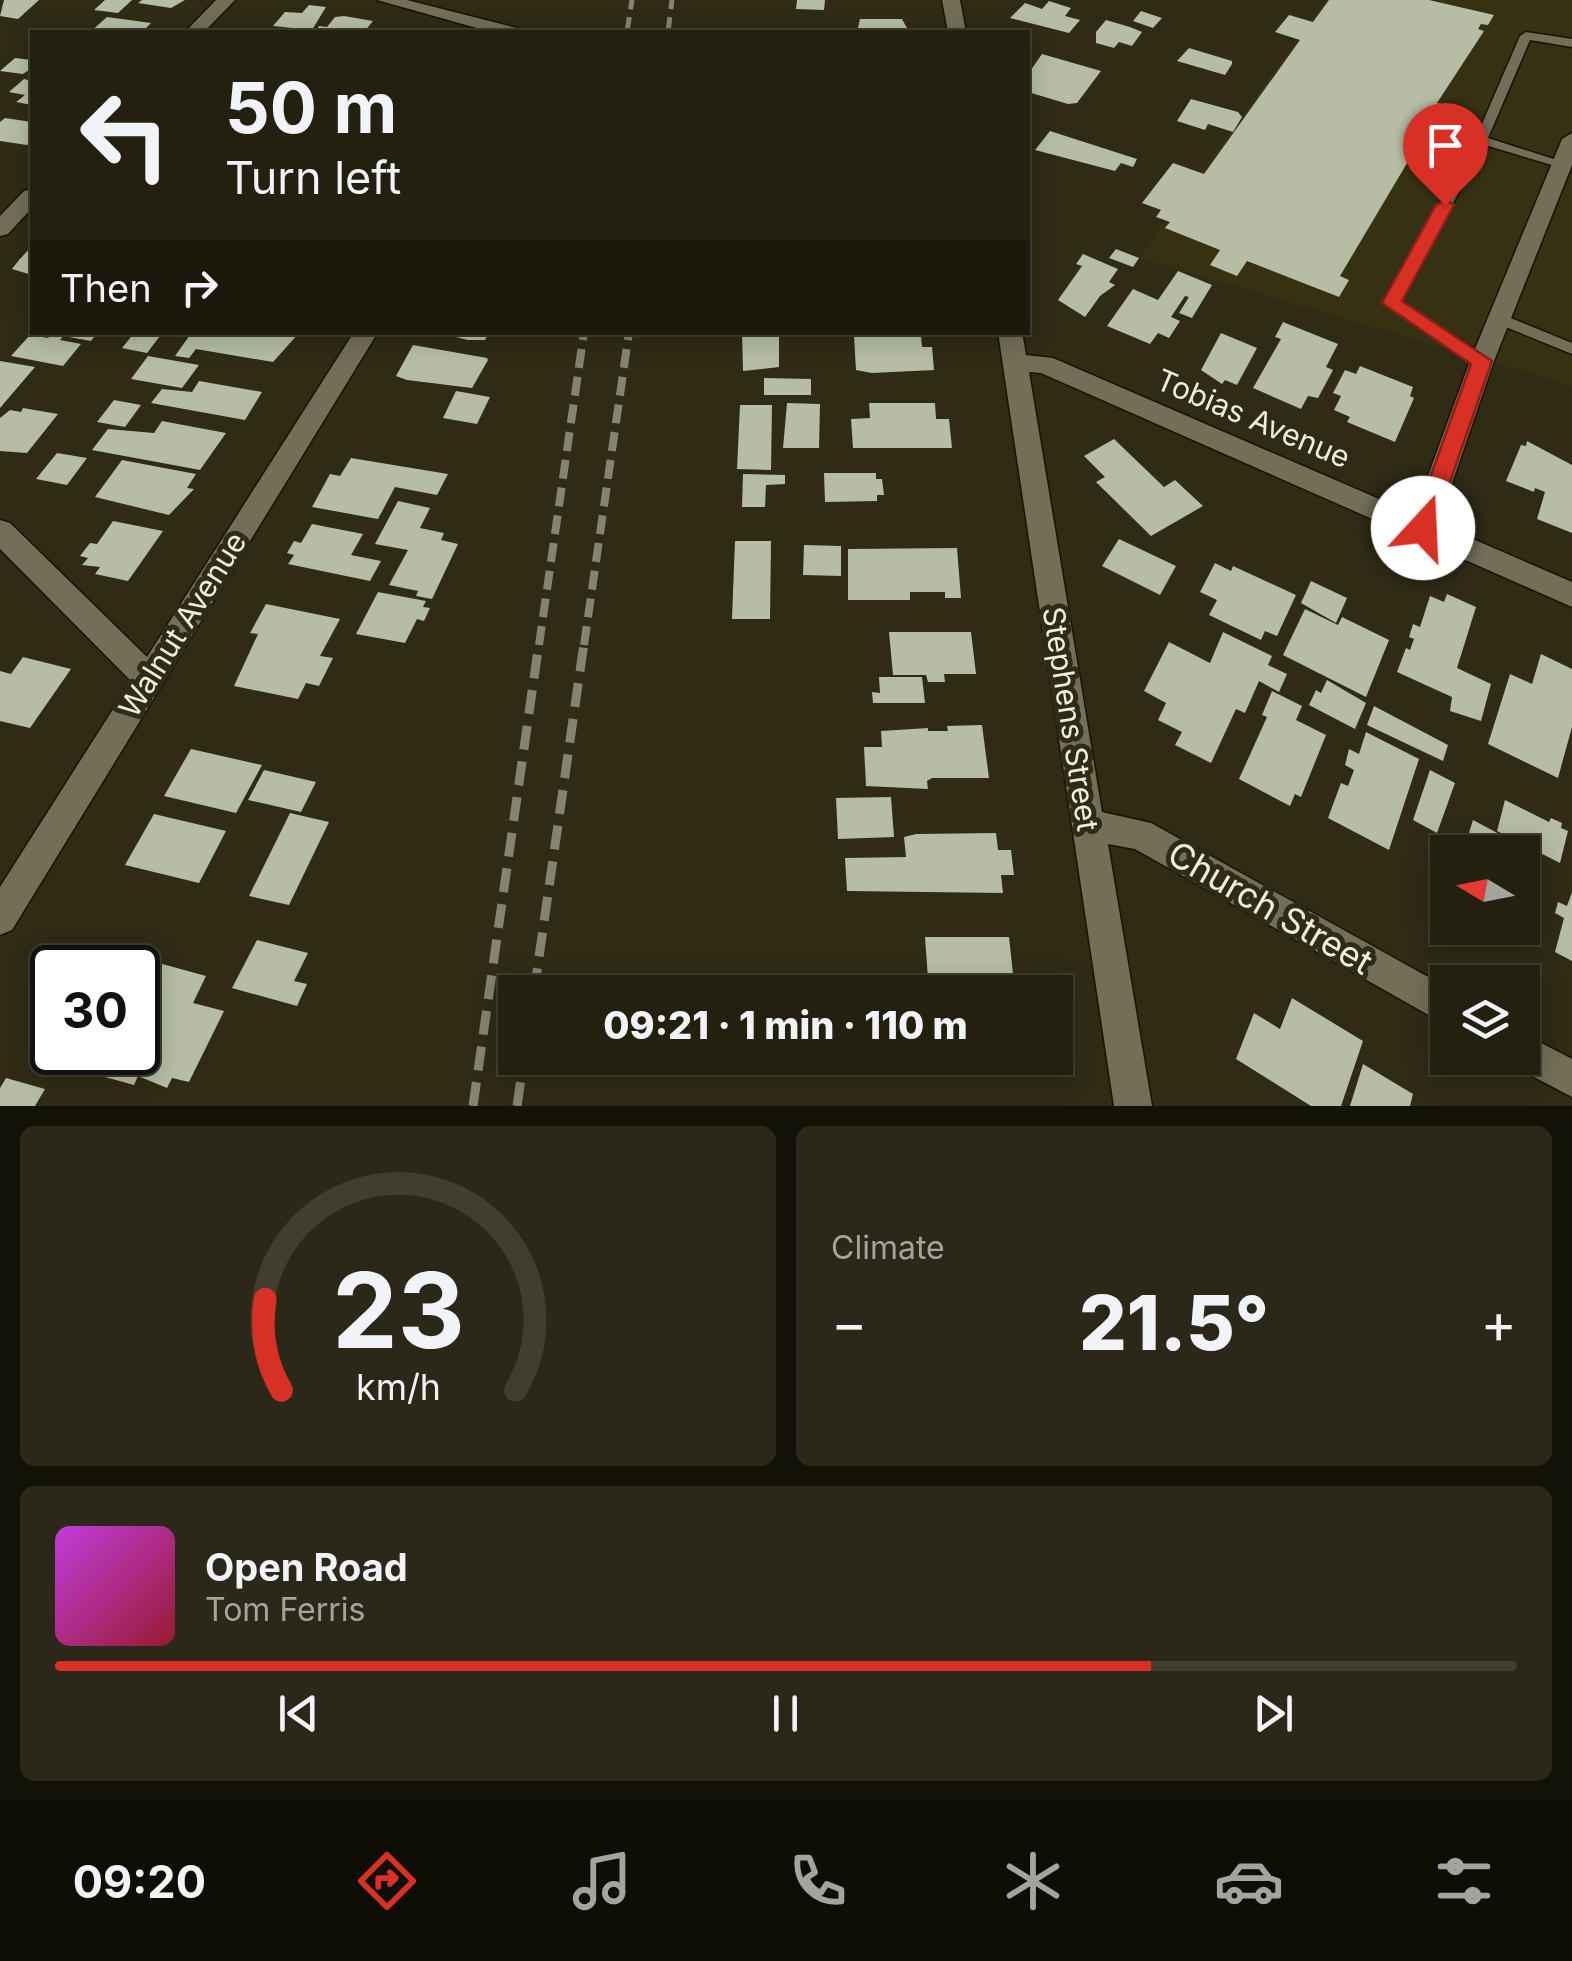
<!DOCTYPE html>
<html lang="en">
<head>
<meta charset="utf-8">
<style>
	body { margin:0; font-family:Inter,sans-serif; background:#2b2819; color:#f1f3f6; height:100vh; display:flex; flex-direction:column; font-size:38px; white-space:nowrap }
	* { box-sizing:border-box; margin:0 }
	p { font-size:32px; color:#a3a39f }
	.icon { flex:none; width:55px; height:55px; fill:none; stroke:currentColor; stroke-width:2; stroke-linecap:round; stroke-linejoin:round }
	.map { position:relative; height:1106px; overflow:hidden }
	.side { display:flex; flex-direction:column; gap:20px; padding:20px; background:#131209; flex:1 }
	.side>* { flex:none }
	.guide { position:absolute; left:30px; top:30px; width:1000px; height:305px; border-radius:0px; box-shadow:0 5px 25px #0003,0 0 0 2px #403e30; background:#232010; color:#f1f3f6; overflow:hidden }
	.needle { width:65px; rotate:280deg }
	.tools { position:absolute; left:1430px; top:835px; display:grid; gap:20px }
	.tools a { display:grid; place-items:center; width:110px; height:110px; border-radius:0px; background:#232010; box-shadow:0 5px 25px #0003,0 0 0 2px #403e30; font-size:50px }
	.speed { position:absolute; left:30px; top:945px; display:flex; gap:20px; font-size:50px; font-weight:700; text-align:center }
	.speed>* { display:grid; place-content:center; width:130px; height:130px; border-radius:50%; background:#232010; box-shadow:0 5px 25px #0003,0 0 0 2px #403e30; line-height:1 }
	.speed .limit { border:5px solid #111; border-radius:15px; background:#fff; color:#111 }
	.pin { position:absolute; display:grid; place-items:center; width:85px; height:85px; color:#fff; margin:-102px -42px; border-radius:50% 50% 50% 0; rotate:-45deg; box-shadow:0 0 10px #0007 }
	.pin .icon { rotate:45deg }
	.me { position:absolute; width:110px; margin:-55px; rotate:20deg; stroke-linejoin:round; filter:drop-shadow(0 0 8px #0008) }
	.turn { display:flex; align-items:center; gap:35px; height:210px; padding:0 30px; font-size:45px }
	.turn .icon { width:130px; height:130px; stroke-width:2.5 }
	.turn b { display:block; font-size:70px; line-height:85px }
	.then { display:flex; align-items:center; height:95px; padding:0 30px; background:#0003; gap:20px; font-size:38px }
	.big { font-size:75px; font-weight:800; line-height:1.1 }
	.side .widget { flex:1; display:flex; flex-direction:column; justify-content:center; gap:15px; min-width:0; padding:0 35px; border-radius:15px; background:#2b2819 }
	.side .dial { align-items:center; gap:0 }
	.dial svg { height:260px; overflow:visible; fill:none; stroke:#403e30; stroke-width:7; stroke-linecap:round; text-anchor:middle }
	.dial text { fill:#f1f3f6; stroke:none }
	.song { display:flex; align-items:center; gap:30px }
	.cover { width:120px; height:120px; border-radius:15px; background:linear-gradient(135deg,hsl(290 70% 55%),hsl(350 70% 35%)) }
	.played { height:10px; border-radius:5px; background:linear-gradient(90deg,#d93025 75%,#403e30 75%) }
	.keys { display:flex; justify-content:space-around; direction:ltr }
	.heat { display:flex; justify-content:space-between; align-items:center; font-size:55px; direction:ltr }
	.side .tiles { flex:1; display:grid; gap:20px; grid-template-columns:1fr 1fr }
	.widget:last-child { grid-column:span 2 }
	.trip { position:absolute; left:498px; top:975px; width:575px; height:100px; border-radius:0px; background:#232010; box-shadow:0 5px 25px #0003,0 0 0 2px #403e30; font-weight:800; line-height:100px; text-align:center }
	.menu { display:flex; height:160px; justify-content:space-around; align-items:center; background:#0e0d06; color:#a3a39f }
	.menu .icon { width:70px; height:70px }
	.menu .active { color:#d93025 }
	.menu b { font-size:45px; color:#f1f3f6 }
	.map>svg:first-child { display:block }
	.built { fill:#373114 }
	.building { fill:#b6bda4 }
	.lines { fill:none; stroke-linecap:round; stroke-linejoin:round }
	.service-casing { stroke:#171301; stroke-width:3 }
	.minor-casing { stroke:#171301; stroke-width:3 }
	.service { fill:#736e57; fill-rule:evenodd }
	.minor { fill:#736e57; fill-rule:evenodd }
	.rail-far2 { stroke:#868371; stroke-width:5; stroke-dasharray:15 8; stroke-linecap:butt }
	.rail-far1 { stroke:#868371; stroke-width:8; stroke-dasharray:19 9; stroke-linecap:butt }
	.rail { stroke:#868371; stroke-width:9; stroke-dasharray:24 12; stroke-linecap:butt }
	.route { fill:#d93025; stroke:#8d1f18; stroke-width:2.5 }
	.labels { text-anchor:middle; stroke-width:10; stroke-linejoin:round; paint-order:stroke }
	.street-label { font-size:30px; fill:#efede0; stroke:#2f2b15 }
	.near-street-label { font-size:35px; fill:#efede0; stroke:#2f2b15 }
</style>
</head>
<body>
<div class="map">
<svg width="1572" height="1106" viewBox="0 0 1572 1106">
	<rect width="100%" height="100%" fill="#2f2b15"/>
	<path class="built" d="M 1326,0 L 1572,0 L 1572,386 L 1139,258 Z"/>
	<path class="building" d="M 4,0 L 39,0 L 18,19 L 0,16 Z
		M 105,0 L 132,0 L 118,13 L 94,10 Z
		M 142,0 L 185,0 L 171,8 L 138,3 Z
		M 797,0 L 825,0 L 824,10 L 796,9 Z
		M 1329,0 L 1429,0 L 1494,15 L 1488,25 L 1481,24 L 1478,29 L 1484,31 L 1437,103 L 1445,105 L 1430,131 L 1423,128 L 1415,142 L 1419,143 L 1340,276 L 1349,280 L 1339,297 L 1247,261 L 1237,276 L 1210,265 L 1220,250 L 1165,228 L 1170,222 L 1156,217 L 1161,210 L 1142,203 L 1173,163 L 1204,174 L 1300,40 L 1275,32 L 1289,15 L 1313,22 Z
		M 1049,1 L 1071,8 L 1065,16 L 1080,20 L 1069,33 L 1010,18 L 1025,3 L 1042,9 Z
		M 309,5 L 326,7 L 312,30 L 273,26 L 285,12 L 302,13 Z
		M 1141,11 L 1162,18 L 1153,28 L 1133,21 Z
		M 344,16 L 373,21 L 364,32 L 316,32 L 319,26 L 327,27 L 335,17 Z
		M 107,17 L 151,23 L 142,32 L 90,32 Z
		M 860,19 L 902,19 L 908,30 L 857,32 Z
		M 1106,20 L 1130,27 L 1142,32 L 1132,46 L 1119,42 L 1114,48 L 1096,43 L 1096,32 Z
		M 1189,48 L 1232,61 L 1232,64 L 1225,75 L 1177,61 Z
		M 1042,54 L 1101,71 L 1077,103 L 1068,104 L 1028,92 L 1028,74 Z
		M 15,58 L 32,60 L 32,68 L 23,74 L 0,71 Z
		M 24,79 L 32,81 L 32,105 L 16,102 L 25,95 L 9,92 Z
		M 1191,99 L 1238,112 L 1242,117 L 1233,132 L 1208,124 L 1205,130 L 1177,121 Z
		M 5,118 L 32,122 L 32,140 L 27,145 L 0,141 L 0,122 Z
		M 1050,131 L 1137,159 L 1133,167 L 1121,163 L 1115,171 L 1035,150 Z
		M 32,246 L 32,275 L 12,269 L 19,260 Z
		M 1116,249 L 1139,258 L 1133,267 L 1109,258 Z
		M 1083,254 L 1118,269 L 1109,282 L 1115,285 L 1100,296 L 1085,317 L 1058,300 L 1082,266 L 1076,264 Z
		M 1178,271 L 1212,285 L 1192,318 L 1179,313 L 1189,297 L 1185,296 L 1171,317 L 1180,321 L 1169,338 L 1158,333 L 1150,344 L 1107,326 L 1133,289 L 1158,300 Z
		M 1283,322 L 1338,344 L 1326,367 L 1333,370 L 1318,398 L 1308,396 L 1301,409 L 1253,388 L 1281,339 L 1275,337 Z
		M 54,332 L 98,332 L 91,341 L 63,336 L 60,340 L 81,344 L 63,366 L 11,356 L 30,335 L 48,338 Z
		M 135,332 L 163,332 L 147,353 L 122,348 Z
		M 192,332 L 295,332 L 299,333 L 273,362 L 196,349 L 189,358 L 175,356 Z
		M 436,332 L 489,332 L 485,340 L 468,340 Z
		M 742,332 L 779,332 L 779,367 L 743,371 Z
		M 1221,333 L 1257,348 L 1237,385 L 1225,380 L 1222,384 L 1201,370 Z
		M 854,336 L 921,336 L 922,347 L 932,347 L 934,370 L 872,373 L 856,370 Z
		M 413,345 L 487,358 L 488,360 L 472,388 L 407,380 L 396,376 Z
		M 148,356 L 199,365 L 182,388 L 131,379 Z
		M 0,361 L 35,367 L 0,408 Z
		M 1360,366 L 1413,387 L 1410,396 L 1414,398 L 1395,442 L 1347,422 L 1350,417 L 1334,410 L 1341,396 L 1333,393 L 1345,370 L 1356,374 Z
		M 764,378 L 811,379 L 811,395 L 764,395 Z
		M 199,381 L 262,392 L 245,420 L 151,403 L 162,389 L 192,392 Z
		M 456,391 L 490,397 L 477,424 L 443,418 Z
		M 114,400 L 141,405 L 125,427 L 97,422 Z
		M 787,403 L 820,404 L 819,448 L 783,448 Z
		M 869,403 L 935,403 L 936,419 L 949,419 L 952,448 L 853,448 L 851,419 L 870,418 Z
		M 740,405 L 772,405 L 771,470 L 737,469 Z
		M 23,408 L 58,414 L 27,453 L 0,451 L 0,418 L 10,410 L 21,412 Z
		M 162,421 L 226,433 L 200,470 L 92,450 L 108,429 L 154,433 Z
		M 1114,439 L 1164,487 L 1175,480 L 1203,506 L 1151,536 L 1096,482 L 1105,477 L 1084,456 Z
		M 1527,441 L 1572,465 L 1572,533 L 1537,519 L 1545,492 L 1535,488 L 1534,492 L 1506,481 L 1521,445 L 1526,446 Z
		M 57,453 L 87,458 L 67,485 L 36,479 Z
		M 351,458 L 448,474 L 437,495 L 395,487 L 378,519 L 312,507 L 330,474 L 340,476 Z
		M 122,460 L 196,474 L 187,488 L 194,489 L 169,515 L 95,497 Z
		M 824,473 L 876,473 L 876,479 L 882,479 L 884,495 L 877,495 L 877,501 L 825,502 Z
		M 743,474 L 785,475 L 785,484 L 766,485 L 765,507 L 742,507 Z
		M 398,501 L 430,508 L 420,528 L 444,533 L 441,540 L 458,544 L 432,599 L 416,596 L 418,591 L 389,585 L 408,550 L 375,544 Z
		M 113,521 L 163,531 L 128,581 L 95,574 L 100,567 L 82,565 L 88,558 L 80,556 L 90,543 L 97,544 Z
		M 312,524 L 363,534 L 351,555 L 381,561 L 370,581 L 288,564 L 294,555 L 287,553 L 294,541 L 301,543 Z
		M 1119,539 L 1176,566 L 1160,595 L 1102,566 Z
		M 735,541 L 771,541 L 770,619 L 732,619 Z
		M 804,545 L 841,546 L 841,576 L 803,575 Z
		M 957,548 L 961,598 L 945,598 L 945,592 L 910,592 L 910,600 L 848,600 L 848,549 Z
		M 1215,563 L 1231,571 L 1233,566 L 1296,595 L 1277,636 L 1265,631 L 1261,640 L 1209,615 L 1217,600 L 1200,592 Z
		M 1311,581 L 1347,598 L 1336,623 L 1301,603 Z
		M 378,592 L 426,601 L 423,607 L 430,608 L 424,621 L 417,619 L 405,643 L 356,634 Z
		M 1447,594 L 1476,607 L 1457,668 L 1491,684 L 1481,721 L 1450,711 L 1452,697 L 1397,672 L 1406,648 L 1410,650 L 1414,639 L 1409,637 L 1413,624 L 1420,627 L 1430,596 L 1444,602 Z
		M 266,604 L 340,619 L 320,656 L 333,658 L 319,686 L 306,683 L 298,699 L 234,686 L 258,634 L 250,633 Z
		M 1305,609 L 1338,625 L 1342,617 L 1389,640 L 1366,697 L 1283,655 Z
		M 889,632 L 971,632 L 976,674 L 944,674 L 945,682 L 928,682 L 926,675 L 893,675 Z
		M 1223,632 L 1272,656 L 1268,665 L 1287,674 L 1279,692 L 1259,681 L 1245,713 L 1236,709 L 1211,763 L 1175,745 L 1182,732 L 1158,720 L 1166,703 L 1144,691 L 1169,642 L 1210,663 Z
		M 1541,654 L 1572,669 L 1572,727 L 1558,778 L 1488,744 L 1510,674 L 1532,684 Z
		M 23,657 L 71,669 L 30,728 L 0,721 L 0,671 L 11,674 Z
		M 879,677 L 922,677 L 925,703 L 873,703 L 872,692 L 880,693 Z
		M 1327,680 L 1366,703 L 1355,729 L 1309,705 L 1316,690 L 1321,693 Z
		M 1272,691 L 1302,706 L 1296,720 L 1326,735 L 1301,797 L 1295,794 L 1290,806 L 1239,779 L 1267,717 L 1262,715 Z
		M 1374,706 L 1448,745 L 1443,761 L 1367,725 Z
		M 982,725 L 989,778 L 932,778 L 927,781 L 928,789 L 866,786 L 864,747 L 882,747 L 881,731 L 928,728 L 928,731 L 948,731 L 947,726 Z
		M 1366,732 L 1419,759 L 1389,850 L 1328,818 L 1341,783 L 1348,786 L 1354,770 L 1345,765 L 1349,749 L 1359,754 Z
		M 191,749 L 262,765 L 236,813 L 164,796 Z
		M 264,770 L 316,782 L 301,812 L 248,800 Z
		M 1430,770 L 1455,783 L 1437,833 L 1413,820 Z
		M 891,797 L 894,837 L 838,839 L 836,798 Z
		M 1505,800 L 1549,822 L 1551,818 L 1562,823 L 1561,828 L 1568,831 L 1560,863 L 1497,831 Z
		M 290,813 L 329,822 L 289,905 L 249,896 Z
		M 154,814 L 226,831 L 199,883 L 125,865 Z
		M 1473,820 L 1531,851 L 1524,879 L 1522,852 L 1463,852 Z
		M 996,833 L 998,850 L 1011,850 L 1014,875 L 1001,875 L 1003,893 L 847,891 L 845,858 L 906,857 L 904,837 L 916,834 Z
		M 1572,892 L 1572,961 L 1555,952 L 1564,918 L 1555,913 L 1558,902 L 1567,906 Z
		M 925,937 L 1009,937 L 1015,992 L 929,992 Z
		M 257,940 L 308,953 L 294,981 L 307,984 L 297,1006 L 232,988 Z
		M 86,943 L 206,976 L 193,1003 L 224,1011 L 189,1082 L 172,1078 L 167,1088 L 138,1076 L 134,1085 L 105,1077 L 118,1052 L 138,1052 L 138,968 L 72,968 Z
		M 1292,998 L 1363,1041 L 1341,1106 L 1311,1106 L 1236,1059 L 1254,1013 L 1280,1029 Z
		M 901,1058 L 978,1058 L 979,1077 L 931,1076 L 931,1069 L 902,1068 Z
		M 1363,1064 L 1413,1094 L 1410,1106 L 1350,1106 Z
		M 6,1078 L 45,1089 L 35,1106 L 0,1106 L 0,1088 Z"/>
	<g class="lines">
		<defs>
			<path id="service" d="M 1526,32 L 1572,39 L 1572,47 L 1530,40 L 1488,138 L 1569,164 L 1562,168 L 1485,145 L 1399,301 L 1487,357 L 1490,361 L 1482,367 L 1384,303 L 1475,140 L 1520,36 Z
				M 1501,314 L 1572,343 L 1572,354 L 1496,323 L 1494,319 Z"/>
			<path id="minor" d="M 216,0 L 235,0 L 204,32 L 185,32 Z
				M 377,0 L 407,0 L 517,28 L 520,32 L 491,32 Z
				M 942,0 L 960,0 L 966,32 L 948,32 Z
				M 1572,133 L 1572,165 L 1494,361 L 1438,524 L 1572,582 L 1572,607 L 1041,373 L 1029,372 L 1102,812 L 1151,823 L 1448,988 L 1448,1026 L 1135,849 L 1108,844 L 1152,1106 L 1114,1106 L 998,332 L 1022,332 L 1026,355 L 1053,358 L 1414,514 L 1470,361 L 1562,139 Z
				M 32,189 L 32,208 L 8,234 L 0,236 L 0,216 L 24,191 Z
				M 354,332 L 378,332 L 12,930 L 0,935 L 0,887 L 131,681 L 0,549 L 0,520 L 10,523 L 147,657 Z
				M 1522,1033 L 1572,1059 L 1572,1097 L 1509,1064 L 1507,1058 L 1522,1058 Z"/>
		</defs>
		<use href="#service" class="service-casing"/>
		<use href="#minor" class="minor-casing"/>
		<use href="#service" class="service"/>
		<use href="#minor" class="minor"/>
		<path class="rail-far2" d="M 627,32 L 632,0
			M 668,32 L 672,0"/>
		<path class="rail-far1" d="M 539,645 L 584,332
			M 584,645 L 629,332"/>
		<path class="rail" d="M 534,992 L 584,643
			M 473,1106 L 539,643
			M 517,1106 L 524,1058"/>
	</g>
	<path class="route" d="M 1445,200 L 1454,205 L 1402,301 L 1492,361 L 1434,528 L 1423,538 L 1412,528 L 1471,364 L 1382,303 L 1436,205 Z"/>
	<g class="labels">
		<g class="street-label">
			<text transform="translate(1253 419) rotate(23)" y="10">Tobias Avenue</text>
			<text transform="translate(183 625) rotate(-58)" y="10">Walnut Avenue</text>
			<text transform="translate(1070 719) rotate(81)" y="10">Stephens Street</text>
		</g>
		<g class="near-street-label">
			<text transform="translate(1270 908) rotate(30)" y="12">Church Street</text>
		</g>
	</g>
</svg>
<div class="tools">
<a><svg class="needle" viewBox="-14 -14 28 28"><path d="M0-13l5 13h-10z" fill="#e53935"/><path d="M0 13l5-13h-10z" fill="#a3a39f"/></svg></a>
<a><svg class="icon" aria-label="layers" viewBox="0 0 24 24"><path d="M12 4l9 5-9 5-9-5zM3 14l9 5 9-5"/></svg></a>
</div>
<div class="speed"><div class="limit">30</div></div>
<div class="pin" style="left:1445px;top:205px;background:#d93025"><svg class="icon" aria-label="arrive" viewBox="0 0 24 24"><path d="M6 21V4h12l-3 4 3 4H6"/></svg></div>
<svg class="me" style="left:1423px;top:528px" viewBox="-20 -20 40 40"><circle r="19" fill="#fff"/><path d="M0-13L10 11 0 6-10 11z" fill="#d93025"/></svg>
<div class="trip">09:21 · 1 min · 110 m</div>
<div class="guide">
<div class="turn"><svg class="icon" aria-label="left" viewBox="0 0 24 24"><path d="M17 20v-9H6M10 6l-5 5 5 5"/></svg><div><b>50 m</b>Turn left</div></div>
<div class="then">Then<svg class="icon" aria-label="right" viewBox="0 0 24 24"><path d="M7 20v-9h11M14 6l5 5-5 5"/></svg></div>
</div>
</div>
<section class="side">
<div class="tiles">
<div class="widget dial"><svg viewBox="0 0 100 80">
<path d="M14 69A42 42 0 1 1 86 69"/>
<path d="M14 69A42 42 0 0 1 9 41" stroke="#d93025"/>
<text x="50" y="56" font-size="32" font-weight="700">23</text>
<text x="50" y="72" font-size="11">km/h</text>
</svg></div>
<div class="widget"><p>Climate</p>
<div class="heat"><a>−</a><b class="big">21.5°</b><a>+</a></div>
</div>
<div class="widget">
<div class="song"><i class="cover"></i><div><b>Open Road</b><p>Tom Ferris</p></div></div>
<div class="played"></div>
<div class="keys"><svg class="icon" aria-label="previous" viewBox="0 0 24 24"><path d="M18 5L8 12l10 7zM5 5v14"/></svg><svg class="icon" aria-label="pause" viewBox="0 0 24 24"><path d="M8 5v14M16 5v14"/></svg><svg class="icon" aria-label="next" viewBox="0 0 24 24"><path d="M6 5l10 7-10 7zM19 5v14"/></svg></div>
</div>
</div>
</section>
<nav class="menu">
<b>09:20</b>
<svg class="icon active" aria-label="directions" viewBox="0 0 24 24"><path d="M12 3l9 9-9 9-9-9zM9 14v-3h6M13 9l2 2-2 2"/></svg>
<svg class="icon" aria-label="music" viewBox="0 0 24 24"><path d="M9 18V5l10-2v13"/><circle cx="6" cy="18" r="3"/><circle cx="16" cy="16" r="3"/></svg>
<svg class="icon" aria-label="phone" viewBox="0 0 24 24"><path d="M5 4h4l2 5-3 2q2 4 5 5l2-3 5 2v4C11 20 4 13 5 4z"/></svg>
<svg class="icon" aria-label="climate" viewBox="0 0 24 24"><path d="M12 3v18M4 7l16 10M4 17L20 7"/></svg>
<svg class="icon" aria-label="car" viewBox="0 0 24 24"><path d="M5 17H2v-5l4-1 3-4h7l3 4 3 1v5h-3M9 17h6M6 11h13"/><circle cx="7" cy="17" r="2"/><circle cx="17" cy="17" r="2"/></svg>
<svg class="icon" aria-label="filters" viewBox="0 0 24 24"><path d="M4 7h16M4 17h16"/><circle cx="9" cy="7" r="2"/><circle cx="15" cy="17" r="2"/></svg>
</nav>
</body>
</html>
